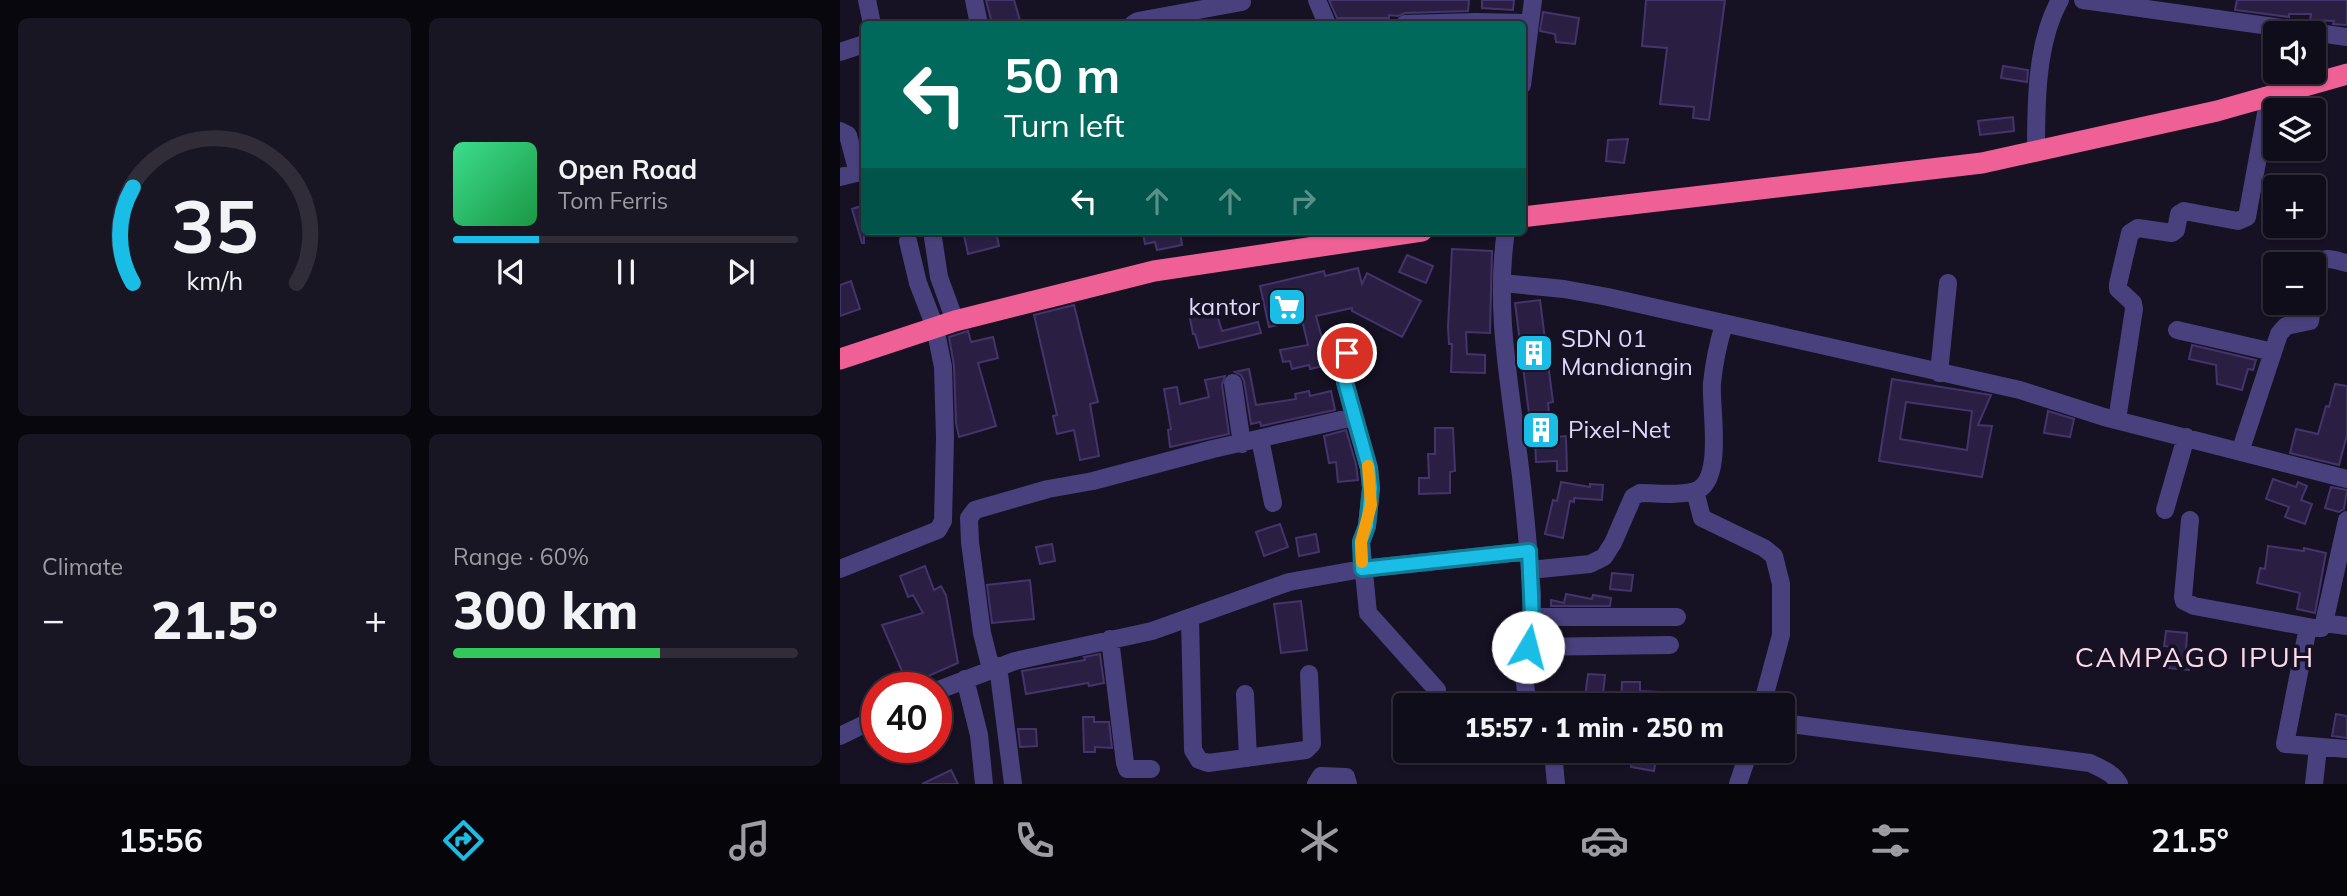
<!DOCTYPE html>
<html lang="en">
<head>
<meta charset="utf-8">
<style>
	body { margin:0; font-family:Mulish,sans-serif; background:#191623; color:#f1f3f6; height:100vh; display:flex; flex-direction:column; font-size:26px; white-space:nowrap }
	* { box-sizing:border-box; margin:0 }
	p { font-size:23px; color:#9c9ca2 }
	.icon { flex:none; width:38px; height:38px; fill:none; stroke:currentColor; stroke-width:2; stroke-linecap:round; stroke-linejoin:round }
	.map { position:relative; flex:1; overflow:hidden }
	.drawer { display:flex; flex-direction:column; gap:18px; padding:18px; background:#09070e; width:840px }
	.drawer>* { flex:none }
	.top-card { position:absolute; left:21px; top:21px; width:665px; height:214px; border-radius:7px; box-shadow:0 2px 5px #0004,0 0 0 2px #302d39; background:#00695c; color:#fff; overflow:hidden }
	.tools { position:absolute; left:1423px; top:21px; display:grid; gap:14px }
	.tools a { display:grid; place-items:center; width:63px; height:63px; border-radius:7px; background:#100d1a; box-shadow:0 2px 5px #0004,0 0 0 2px #302d39; font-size:35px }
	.speed { position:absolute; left:21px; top:672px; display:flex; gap:14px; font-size:35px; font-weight:700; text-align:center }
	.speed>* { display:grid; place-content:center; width:91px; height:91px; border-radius:50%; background:#100d1a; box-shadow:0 2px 5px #0004,0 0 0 2px #302d39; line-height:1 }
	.speed .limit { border:10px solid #d22; background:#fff; color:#111 }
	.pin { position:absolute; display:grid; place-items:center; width:60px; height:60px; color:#fff; margin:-30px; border:4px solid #fff; border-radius:50%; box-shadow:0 2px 7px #0007 }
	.me { position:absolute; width:77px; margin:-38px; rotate:8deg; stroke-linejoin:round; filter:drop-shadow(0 0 5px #0008) }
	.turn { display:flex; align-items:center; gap:24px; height:147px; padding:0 28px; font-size:32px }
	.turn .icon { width:91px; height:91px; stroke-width:2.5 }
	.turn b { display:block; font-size:49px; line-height:60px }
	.lanes { display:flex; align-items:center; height:66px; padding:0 28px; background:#0003; justify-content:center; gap:35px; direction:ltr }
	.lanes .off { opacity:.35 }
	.big { font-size:52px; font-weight:800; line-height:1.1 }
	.drawer .card { flex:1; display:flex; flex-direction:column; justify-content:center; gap:10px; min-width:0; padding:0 24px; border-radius:10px; background:#191623 }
	.drawer .dial { align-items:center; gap:0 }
	.dial svg { height:182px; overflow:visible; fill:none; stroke:#302d39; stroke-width:7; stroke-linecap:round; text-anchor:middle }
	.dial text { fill:#f1f3f6; stroke:none }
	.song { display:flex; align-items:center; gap:21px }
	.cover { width:84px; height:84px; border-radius:10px; background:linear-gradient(135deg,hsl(150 70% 55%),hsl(140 70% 35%)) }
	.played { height:7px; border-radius:4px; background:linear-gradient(90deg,#19bde5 25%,#302d39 25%) }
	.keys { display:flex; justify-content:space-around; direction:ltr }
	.heat { display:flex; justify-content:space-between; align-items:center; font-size:38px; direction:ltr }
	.charge { height:10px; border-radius:5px; background:linear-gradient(90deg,#34c759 60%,#302d39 0) }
	.drawer .tiles { flex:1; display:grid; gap:18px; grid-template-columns:repeat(2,1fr) }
	.trip { position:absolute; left:553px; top:693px; width:402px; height:70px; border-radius:7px; background:#100d1a; box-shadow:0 2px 5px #0004,0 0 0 2px #302d39; font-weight:800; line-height:70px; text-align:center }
	.tabs { display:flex; height:112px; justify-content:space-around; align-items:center; background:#06050a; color:#9c9ca2 }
	.tabs .icon { width:49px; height:49px }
	.tabs .on { color:#19bde5 }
	.tabs b { font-size:32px; color:#f1f3f6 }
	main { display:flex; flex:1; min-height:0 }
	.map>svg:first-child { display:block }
	.building { fill:#2a1f42; stroke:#44346c; stroke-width:2; fill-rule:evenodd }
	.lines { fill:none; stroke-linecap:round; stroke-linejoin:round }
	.minor { stroke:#49417d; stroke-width:18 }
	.highway { stroke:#ee6096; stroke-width:21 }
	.route-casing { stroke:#107b95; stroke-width:18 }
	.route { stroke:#19bde5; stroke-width:12 }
	.slow { stroke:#f59e0b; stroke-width:12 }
	.labels { text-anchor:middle; stroke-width:7; stroke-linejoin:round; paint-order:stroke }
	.poi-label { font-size:24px; fill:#dfd8fb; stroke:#161123; text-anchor:start }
	.quarter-label { font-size:28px; letter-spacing:2px; fill:#fbdaeb; stroke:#161123 }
</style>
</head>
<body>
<main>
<section class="drawer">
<div class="tiles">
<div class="card dial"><svg viewBox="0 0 100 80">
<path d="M14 69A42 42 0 1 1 86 69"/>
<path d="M14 69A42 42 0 0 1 14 27" stroke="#19bde5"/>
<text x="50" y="56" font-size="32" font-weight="700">35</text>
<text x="50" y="72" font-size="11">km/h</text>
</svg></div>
<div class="card">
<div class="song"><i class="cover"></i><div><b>Open Road</b><p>Tom Ferris</p></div></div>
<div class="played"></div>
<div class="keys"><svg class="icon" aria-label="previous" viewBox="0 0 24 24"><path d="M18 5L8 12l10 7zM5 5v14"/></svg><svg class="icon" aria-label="pause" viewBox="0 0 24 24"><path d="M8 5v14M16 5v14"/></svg><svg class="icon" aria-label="next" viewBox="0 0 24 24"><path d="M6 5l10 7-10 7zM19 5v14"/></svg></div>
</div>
<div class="card"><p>Climate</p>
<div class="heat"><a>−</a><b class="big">21.5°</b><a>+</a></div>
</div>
<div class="card"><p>Range · 60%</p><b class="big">300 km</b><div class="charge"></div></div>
</div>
</section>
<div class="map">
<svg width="1507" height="784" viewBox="0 0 1507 784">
	<rect width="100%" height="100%" fill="#161123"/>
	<path class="building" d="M 146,0 L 174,0 L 181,24 L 152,24 Z
		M 489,0 L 629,0 L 628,11 L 565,13 L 558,16 L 549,15 L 549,18 L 497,18 Z
		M 642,0 L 674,0 L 673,10 L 642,8 Z
		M 806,0 L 885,0 L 869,120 L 853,118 L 854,107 L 820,104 L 827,48 L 802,46 Z
		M 1397,0 L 1507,0 L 1507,25 L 1493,24 L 1494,21 L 1470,20 L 1471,14 L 1449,14 L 1449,17 L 1395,10 Z
		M 703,12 L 739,18 L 735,44 L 716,42 L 715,34 L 700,31 Z
		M 1163,66 L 1188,70 L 1187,82 L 1161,78 Z
		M 1173,117 L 1174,131 L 1140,135 L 1138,121 Z
		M 788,139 L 784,163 L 766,161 L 768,140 Z
		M 24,205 L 24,243 L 22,243 L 12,209 Z
		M 123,231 L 156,231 L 159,246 L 128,254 Z
		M 315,231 L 340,231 L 342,245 L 317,250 L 315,242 L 305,244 L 303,233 Z
		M 612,249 L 652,251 L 650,333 L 626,332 L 627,354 L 645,355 L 645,373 L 611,372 L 612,344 L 609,344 L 608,327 Z
		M 567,255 L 593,266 L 586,283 L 559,272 Z
		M 518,268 L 522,284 L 527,273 L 581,301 L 562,337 L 512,311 L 512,308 L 476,316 L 483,342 L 493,339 L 496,350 L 495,362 L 488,365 L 470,369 L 469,365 L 452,369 L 450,361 L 443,362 L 440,350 L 468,345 L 462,320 L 429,327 L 420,286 L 484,271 L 485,276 Z
		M 11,281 L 20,309 L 0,316 L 0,285 Z
		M 700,300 L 713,402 L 708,403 L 712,444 L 717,443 L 717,437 L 726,436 L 727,471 L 717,471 L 717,461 L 696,462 L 695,439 L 693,440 L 688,406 L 675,303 Z
		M 373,302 L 382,331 L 418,322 L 421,333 L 359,348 L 355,334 L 353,334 L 348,308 Z
		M 234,305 L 258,402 L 250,404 L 259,456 L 240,460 L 234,430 L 217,434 L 213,416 L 217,415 L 194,315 Z
		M 128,331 L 131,342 L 153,337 L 158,358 L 138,363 L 156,426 L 119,437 L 116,423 L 114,366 L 109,337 Z
		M 1352,345 L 1416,360 L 1413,370 L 1408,369 L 1402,390 L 1377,384 L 1376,365 L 1349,359 Z
		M 409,369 L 416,405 L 456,399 L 455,394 L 469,391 L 470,396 L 491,391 L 495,410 L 421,426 L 420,422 L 411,424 L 404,381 L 401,375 L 395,372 Z
		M 385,376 L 382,385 L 389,434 L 330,447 L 328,430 L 331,429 L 324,389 L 337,387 L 340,404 L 369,397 L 365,380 Z
		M 1052,379 L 1151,395 L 1138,425 L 1152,426 L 1142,477 L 1039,461 ZM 1066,402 L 1132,411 L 1127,450 L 1060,439 Z
		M 1495,384 L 1507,386 L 1507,435 L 1499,465 L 1450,453 L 1456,429 L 1478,434 L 1486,406 L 1489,407 Z
		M 1208,411 L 1234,419 L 1230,437 L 1204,433 Z
		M 595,428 L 613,428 L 615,471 L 610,472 L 610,493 L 579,494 L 579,478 L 589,478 L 588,454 L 595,454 Z
		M 506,430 L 516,464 L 518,480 L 498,482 L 496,462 L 489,463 L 484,436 Z
		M 1433,479 L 1456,487 L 1458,482 L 1467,486 L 1461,500 L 1472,504 L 1465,524 L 1445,517 L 1449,507 L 1426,499 Z
		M 721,482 L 750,487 L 750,484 L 763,485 L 762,500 L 734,498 L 734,502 L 730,501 L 723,538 L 705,534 L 713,500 L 717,501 Z
		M 1491,487 L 1507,490 L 1504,509 L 1499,512 L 1485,508 Z
		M 440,524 L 448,547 L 424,556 L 416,532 Z
		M 476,534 L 479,552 L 459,556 L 456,538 Z
		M 212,544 L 215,561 L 200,564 L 196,547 Z
		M 1428,546 L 1464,551 L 1464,548 L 1486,553 L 1475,613 L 1457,609 L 1460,593 L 1417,583 L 1420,568 L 1425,569 Z
		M 85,566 L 94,590 L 101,586 L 106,595 L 118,663 L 68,685 L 42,625 L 83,613 L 73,595 L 68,597 L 60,576 Z
		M 772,573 L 793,575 L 791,591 L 770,589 Z
		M 190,580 L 194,619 L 152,623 L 147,585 Z
		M 726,594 L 752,599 L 753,595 L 771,598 L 770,606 L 711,606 L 711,600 L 724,603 Z
		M 461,601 L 467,650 L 441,653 L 434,604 Z
		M 1326,631 L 1347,633 L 1346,651 L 1350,651 L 1349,670 L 1329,668 L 1331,647 L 1324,646 Z
		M 260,654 L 264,683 L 249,686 L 248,683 L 186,694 L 182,671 L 245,660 L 244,657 Z
		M 748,674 L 765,675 L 762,705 L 744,705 Z
		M 782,682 L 800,682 L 800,691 L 820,692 L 819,705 L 781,705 Z
		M 1496,714 L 1507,716 L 1507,738 L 1492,736 Z
		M 243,717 L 254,717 L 254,722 L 269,722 L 272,748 L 255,747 L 255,752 L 244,752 Z
		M 178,729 L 196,729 L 197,746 L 180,747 Z
		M 794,751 L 817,754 L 814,771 L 791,767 Z
		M 111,770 L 118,784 L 82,784 Z"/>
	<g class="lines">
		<path class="minor" d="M 27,0 L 32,24
			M 134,0 L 139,24
			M 477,0 L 487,24
			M 1243,0 L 1507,37
			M 293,24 L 298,21 L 402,2
			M 565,24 L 636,22 L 690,23
			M 0,52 L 24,44
			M 682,85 L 693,0
			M 0,131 L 8,135 L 18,173
			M 1196,151 C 1196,104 1196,42 1220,0
			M 0,177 L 24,171
			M 92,231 L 99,277 L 115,321
			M 666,231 C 655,303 668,374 677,445 C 684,494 688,544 692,594 C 693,630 676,671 690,705
			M 662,283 L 724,289 L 768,297 L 1180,390 L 1264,417 L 1507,479
			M 1474,298 L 1478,263 C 1485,255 1497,261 1507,263
			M 1337,330 L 1433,352
			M 508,338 L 505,382 L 514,417
			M 1099,373 L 1108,283
			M 393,383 L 402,444
			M 1277,420 L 1294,309 L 1293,303 L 1278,289 L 1278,284 L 1290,233 L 1298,228 L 1332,233 L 1336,230 L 1339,214 L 1344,211 L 1398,221 L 1407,217 L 1429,97
			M 420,439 L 433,503
			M 1400,452 L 1439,334 L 1446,326 L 1470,321 L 1473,303
			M 855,491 L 862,518 L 924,548 L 934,556 L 941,584 L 941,635 L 922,705
			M 1325,510 L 1346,437
			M 1350,520 L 1343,597 L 1344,601 L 1354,606 L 1474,628 L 1481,628 L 1484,623 L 1507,520
			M 0,569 L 98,530 L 103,521 L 105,438 L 103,367 L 95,327 L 78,283 L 68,241
			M 690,570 L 750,564 L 764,557 L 773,543 L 793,497 L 800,493 C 817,493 839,496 855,491 C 885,482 870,407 872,383 C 874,363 878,344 884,324
			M 693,617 L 837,617
			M 350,618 L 353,750 L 359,760 L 368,763 L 466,750 L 472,744 L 469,674
			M 1484,623 L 1507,626
			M 1468,627 L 1445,744 L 1507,749
			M 270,639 L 285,763 L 287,769 L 311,769
			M 688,647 L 830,645
			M 158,666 L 173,784
			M 151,669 L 142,633 L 130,542 L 129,518 L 135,510 L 208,489 L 253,481 L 373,449 L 514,417 L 529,468 L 531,488 L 527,526 L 521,542 L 528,613 L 597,690
			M 125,679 L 139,735 L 144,784
			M 96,691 L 175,661 L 312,631 L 449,582 L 522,569 L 689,551
			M 405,694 L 408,758
			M 943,723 L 1250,763 C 1260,768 1274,773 1279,784
			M 0,736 L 37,718
			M 710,751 L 714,763 L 716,784
			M 476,784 L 481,776 L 506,777 L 508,784
			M 898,784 L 909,751
			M 1474,784 L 1478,748"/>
		<path class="highway" d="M 682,217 L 1142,163 L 1377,111 L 1507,74
			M 0,359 L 115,321 L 314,271 L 582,231"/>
	</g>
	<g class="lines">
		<defs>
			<path id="route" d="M 507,353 L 505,382 L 529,468 L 531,488 L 527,526 L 521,542 L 522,569 L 689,551 L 692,617 L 688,647"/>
		</defs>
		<use href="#route" class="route-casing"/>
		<use href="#route" class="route"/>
		<path class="slow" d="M 522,562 L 521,542 L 531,505 L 528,466"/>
	</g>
	<defs>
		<symbol id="supermarket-square" viewBox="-11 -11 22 22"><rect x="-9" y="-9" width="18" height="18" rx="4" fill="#19bde5" stroke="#161123"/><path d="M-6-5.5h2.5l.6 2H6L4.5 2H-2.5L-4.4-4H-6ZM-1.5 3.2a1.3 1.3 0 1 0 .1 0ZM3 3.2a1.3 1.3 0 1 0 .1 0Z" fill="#fff"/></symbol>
		<symbol id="building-square" viewBox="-11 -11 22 22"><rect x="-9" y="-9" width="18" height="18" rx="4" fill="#19bde5" stroke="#161123"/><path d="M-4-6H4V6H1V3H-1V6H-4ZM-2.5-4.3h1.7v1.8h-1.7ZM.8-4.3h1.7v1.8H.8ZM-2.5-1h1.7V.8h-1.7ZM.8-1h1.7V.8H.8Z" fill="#fff"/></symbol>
	</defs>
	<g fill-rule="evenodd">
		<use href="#supermarket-square" x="425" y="285" width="44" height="44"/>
		<use href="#building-square" x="672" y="331" width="44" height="44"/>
		<use href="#building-square" x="679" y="408" width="44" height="44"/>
	</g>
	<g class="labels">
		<g class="poi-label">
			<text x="420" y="315" text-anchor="end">kantor</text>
			<text x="721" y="347">SDN 01<tspan x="721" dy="28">Mandiangin</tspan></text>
			<text x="728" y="438">Pixel-Net</text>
		</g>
		<g class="quarter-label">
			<text x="1355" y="667">CAMPAGO IPUH</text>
		</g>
	</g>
</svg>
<div class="tools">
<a><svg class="icon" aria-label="sound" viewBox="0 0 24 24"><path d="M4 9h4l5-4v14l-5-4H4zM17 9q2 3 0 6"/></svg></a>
<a><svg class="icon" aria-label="layers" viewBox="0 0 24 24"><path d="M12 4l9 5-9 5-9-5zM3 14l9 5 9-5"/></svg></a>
<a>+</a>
<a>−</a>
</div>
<div class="speed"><div class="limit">40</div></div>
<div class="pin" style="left:507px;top:353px;background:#d93025"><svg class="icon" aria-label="arrive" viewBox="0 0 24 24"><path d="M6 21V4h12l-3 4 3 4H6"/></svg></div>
<svg class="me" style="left:688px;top:647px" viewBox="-20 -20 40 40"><circle r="19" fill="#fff"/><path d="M0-13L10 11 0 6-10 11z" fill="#19bde5"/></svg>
<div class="trip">15:57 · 1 min · 250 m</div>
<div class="top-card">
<div class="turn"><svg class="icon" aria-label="left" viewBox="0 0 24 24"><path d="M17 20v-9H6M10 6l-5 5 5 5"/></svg><div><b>50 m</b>Turn left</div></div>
<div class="lanes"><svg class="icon" aria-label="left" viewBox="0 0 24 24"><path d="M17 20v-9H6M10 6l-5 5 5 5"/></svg><svg class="icon off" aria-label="ahead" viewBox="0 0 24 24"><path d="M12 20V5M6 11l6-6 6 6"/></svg><svg class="icon off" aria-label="ahead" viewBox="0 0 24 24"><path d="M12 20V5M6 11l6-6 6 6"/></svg><svg class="icon off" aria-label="right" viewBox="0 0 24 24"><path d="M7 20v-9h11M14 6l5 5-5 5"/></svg></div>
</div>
</div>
</main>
<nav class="tabs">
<b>15:56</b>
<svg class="icon on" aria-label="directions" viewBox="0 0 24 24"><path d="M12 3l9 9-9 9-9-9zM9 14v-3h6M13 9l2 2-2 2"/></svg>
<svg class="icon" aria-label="music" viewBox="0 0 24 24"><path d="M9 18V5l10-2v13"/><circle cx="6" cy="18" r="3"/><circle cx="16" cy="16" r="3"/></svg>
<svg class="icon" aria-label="phone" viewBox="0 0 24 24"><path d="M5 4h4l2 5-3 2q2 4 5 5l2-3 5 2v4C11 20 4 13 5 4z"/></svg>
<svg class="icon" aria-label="climate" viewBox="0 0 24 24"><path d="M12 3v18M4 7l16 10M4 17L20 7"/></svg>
<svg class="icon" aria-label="car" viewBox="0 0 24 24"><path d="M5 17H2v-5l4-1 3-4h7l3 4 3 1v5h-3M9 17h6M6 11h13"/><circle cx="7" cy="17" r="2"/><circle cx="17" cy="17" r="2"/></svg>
<svg class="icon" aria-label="filters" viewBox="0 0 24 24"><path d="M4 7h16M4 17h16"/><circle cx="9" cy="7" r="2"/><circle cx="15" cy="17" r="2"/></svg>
<b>21.5°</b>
</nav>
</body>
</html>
